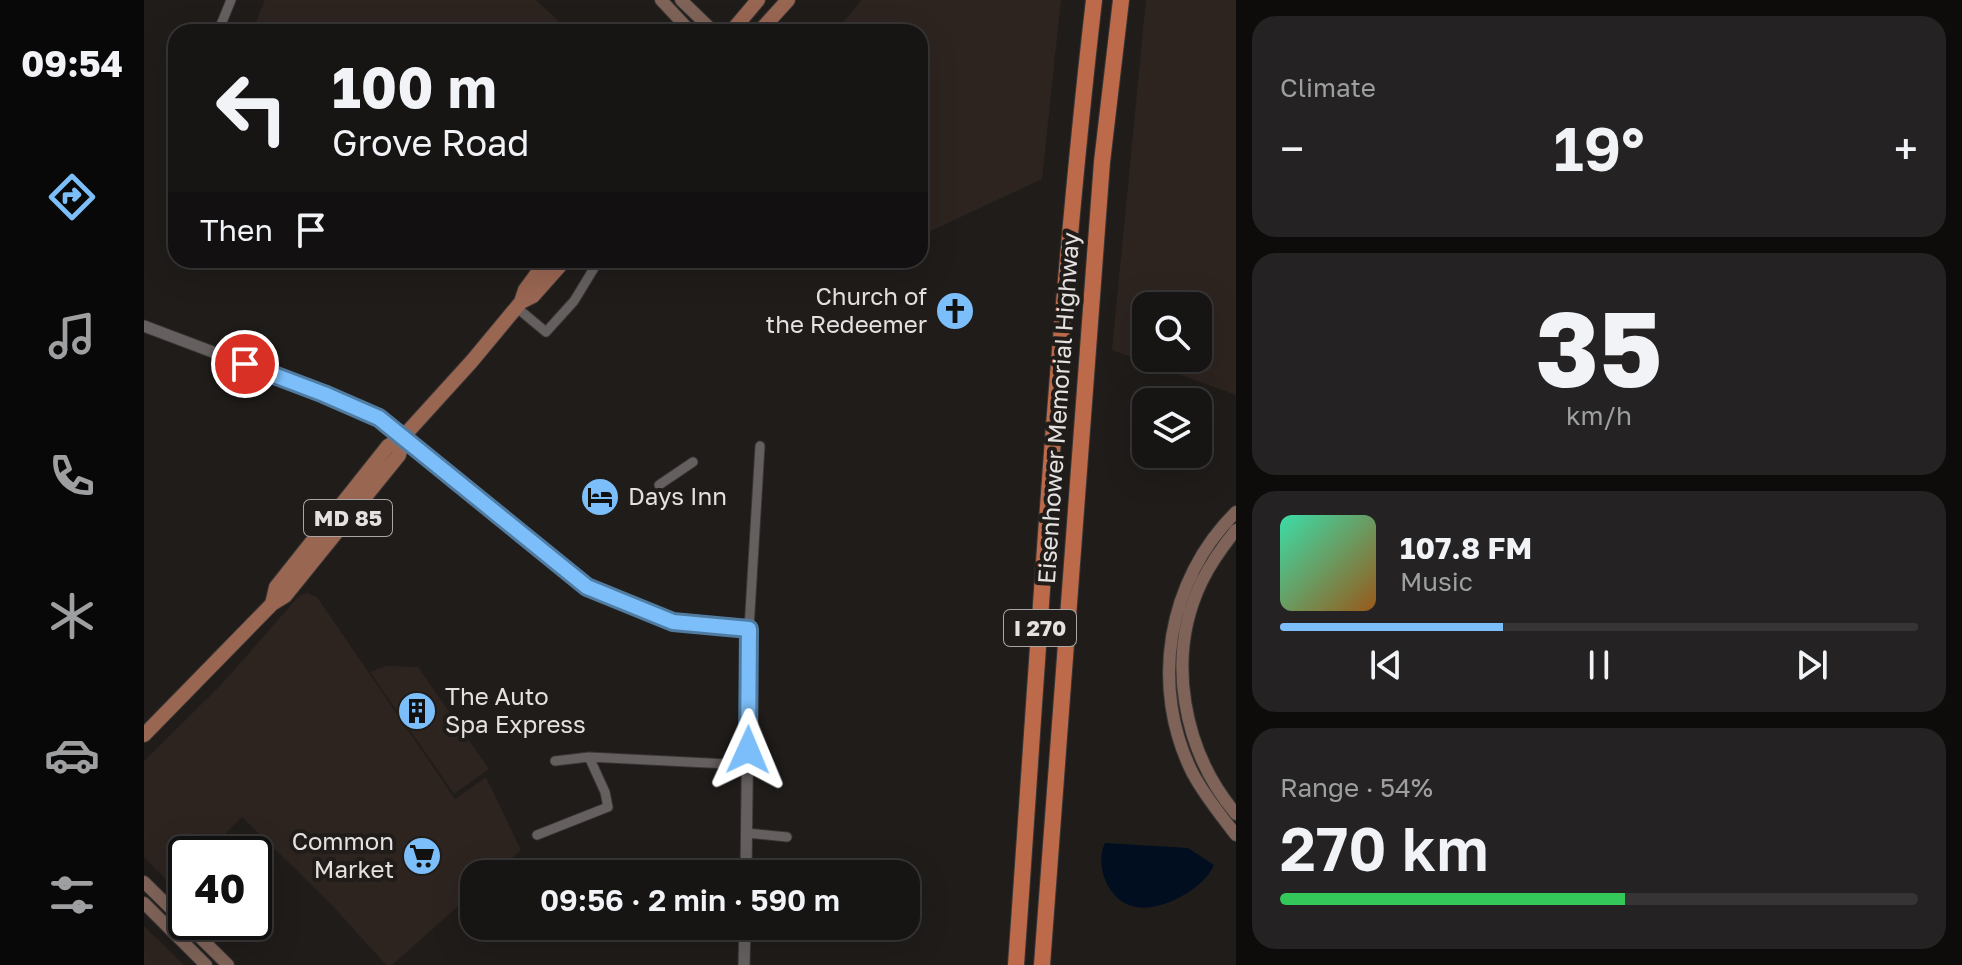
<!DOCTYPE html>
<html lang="en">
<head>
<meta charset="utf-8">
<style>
	body { margin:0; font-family:"Golos Text",sans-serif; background:#242222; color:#f1f3f6; height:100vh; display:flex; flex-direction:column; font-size:30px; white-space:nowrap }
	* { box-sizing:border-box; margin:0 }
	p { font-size:26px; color:#9e9fa0 }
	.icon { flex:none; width:44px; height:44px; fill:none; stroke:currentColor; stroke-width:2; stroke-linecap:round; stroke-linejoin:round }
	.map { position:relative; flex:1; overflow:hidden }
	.drawer { display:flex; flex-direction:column; gap:16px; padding:16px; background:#0d0c0b; width:726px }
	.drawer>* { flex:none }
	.hud { position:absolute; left:24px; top:24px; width:760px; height:244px; border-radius:24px; box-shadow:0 8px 32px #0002,0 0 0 2px #363434; background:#171514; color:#f1f3f6; overflow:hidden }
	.controls { position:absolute; left:988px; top:292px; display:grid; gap:16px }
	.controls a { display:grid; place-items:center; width:80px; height:80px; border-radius:16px; background:#171514; box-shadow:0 8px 32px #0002,0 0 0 2px #363434; font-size:40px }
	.speed { position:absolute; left:24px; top:836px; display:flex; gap:16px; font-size:40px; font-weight:700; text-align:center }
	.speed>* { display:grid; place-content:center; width:104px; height:104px; border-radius:50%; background:#171514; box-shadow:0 8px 32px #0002,0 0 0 2px #363434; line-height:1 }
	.speed .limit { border:4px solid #111; border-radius:12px; background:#fff; color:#111 }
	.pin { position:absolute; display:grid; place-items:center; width:68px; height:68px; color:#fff; margin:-34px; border:4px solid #fff; border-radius:50%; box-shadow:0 2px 8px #0007 }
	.me { position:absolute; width:88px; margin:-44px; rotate:1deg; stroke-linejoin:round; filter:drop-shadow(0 0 6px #0008) }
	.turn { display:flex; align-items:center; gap:28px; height:168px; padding:0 32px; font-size:36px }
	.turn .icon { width:104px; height:104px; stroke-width:2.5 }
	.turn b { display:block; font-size:56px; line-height:68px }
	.then { display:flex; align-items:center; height:76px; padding:0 32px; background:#0003; gap:16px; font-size:30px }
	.big { font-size:60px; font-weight:600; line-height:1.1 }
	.drawer .tile { flex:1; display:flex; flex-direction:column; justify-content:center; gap:12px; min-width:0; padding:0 28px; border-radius:24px; background:#242222 }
	.drawer .dial { align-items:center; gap:0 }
	.dial b { font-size:104px; line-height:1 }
	.song { display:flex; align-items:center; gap:24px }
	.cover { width:96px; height:96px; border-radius:12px; background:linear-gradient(135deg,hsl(160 70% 55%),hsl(30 70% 35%)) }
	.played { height:8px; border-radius:4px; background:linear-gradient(90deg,#7cbef9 35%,#363434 35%) }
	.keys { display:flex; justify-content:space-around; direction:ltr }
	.heat { display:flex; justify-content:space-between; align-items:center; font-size:44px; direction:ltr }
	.charge { height:12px; border-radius:6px; background:linear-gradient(90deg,#34c759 54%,#363434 0) }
	.trip { position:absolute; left:316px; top:860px; width:460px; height:80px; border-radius:24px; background:#171514; box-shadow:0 8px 32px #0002,0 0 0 2px #363434; font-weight:600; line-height:80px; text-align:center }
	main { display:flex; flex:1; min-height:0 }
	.menu { display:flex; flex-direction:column; width:144px; justify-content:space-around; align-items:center; background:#090808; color:#9e9fa0 }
	.menu .icon { width:56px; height:56px }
	.menu .selected { color:#7cbef9 }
	.menu b { font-size:36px; color:#f1f3f6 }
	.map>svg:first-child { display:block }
	.built { fill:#2d2420; fill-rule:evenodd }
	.water { fill:#000e20 }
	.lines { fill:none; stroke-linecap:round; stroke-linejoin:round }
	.minor-casing { stroke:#393635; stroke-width:11 }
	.tertiary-casing { stroke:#393635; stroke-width:13 }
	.secondary-casing { stroke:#393635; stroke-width:14 }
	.primary-casing { stroke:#393635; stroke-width:16 }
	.motorway-casing { stroke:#393635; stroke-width:18 }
	.minor { stroke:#65605f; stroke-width:9 }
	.tertiary { stroke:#65605f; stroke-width:11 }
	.secondary { stroke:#7f6358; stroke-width:12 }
	.primary { stroke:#996652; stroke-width:14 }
	.motorway { stroke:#bc6a49; stroke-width:16 }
	.route-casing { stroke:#517ca2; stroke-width:20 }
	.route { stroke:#7cbef9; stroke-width:14 }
	.labels { text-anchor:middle; stroke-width:8; stroke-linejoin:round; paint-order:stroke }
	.shield { fill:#1f1c1a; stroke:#a9a6a5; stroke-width:2 }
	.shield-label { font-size:22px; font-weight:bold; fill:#e4e1e0 }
	.poi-label { font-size:24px; fill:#e4e1e0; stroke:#1f1c1a; text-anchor:end }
	.street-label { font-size:24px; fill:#e4e1e0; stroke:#1f1c1a }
</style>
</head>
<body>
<main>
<nav class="menu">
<b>09:54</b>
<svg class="icon selected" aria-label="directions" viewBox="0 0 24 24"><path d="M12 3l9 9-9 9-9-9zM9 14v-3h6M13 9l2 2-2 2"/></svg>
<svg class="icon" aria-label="music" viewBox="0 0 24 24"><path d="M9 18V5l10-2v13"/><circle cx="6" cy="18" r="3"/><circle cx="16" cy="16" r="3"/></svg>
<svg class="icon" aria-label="phone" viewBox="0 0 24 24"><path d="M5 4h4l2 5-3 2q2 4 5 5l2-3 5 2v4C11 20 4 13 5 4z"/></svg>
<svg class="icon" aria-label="climate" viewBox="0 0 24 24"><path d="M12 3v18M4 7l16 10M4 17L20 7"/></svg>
<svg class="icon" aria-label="car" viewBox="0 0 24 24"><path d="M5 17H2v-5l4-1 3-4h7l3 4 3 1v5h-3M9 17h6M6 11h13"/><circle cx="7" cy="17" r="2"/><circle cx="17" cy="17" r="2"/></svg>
<svg class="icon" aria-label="filters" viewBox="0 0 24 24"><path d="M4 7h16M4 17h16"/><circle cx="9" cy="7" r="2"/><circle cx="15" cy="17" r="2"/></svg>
</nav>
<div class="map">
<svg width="1092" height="965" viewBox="0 0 1092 965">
	<rect width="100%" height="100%" fill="#1f1c1a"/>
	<path class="built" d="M 121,0 L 392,0 L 426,32 L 108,32 Z
		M 718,0 L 917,0 L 898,179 L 776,236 L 776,32 L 690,32 Z
		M 1002,0 L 1092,0 L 1092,395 L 968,350 ZM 1002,306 L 1054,306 L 1054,358 L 1002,358 Z
		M 163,593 L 173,597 L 311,799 L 342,777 L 377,850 L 350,874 L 330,874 L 330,892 L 248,965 L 242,965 L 187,904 L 98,817 L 62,854 L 42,854 L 42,875 L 30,888 L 0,857 L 0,761 L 77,685 L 155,596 Z
		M 242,666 L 274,667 L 345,769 L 310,794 L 226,672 Z
		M 0,926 L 40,965 L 0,965 Z"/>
	<path class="water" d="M 961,843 L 1044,848 L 1070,865 C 1060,889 1017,912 992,907 C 965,903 950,866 961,843 Z"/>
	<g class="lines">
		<defs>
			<path id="minor" d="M 74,32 L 87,0
				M 372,307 L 402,332 L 430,301 L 455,260
				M 515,485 L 549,462
				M 605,629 L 616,446
				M 411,761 L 445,757 L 604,765
				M 603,833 L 643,837
				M 393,835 L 464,807 L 461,792 L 445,757"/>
			<path id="tertiary" d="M 0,326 L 180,394 L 235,418 L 443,587 L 529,622 L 605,629 L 602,874
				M 600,965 L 601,926"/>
			<path id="secondary" d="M 517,0 L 547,32
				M 537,0 L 570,32
				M 1092,512 C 1023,580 1005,687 1049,774 C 1061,796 1077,816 1092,835
				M 1092,530 C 1079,546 1067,563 1058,581 C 1021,657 1039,751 1092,814
				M 0,882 L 84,965
				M 0,903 L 62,965"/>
			<path id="primary" d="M 587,32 L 614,0
				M 615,32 L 644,0
				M 377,302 L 389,296 L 421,260
				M 128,604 L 132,587 L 244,446 L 259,437 L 328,361 L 377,302 L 381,290 L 403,260
				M 0,735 L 128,604 L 141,596 L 255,455 L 259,437"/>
			<path id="motorway" d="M 872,965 C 895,643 913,321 950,0
				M 898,965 L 958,162 L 977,0"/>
		</defs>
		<use href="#minor" class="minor-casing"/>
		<use href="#tertiary" class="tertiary-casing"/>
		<use href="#secondary" class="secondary-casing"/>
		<use href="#primary" class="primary-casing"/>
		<use href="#motorway" class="motorway-casing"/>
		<use href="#minor" class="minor"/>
		<use href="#tertiary" class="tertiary"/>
		<use href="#secondary" class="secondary"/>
		<use href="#primary" class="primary"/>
		<use href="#motorway" class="motorway"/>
	</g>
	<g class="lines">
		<defs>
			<path id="route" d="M 101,364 L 180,394 L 235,418 L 443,587 L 529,622 L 605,629 L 604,750"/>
		</defs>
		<use href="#route" class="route-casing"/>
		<use href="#route" class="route"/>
	</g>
	<defs>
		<symbol id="church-disc" viewBox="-11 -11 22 22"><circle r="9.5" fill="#7cbef9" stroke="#1f1c1a"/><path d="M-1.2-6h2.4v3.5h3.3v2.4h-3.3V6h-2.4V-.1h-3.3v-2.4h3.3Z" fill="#111"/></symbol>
		<symbol id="hotel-disc" viewBox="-11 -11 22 22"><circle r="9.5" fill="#7cbef9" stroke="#1f1c1a"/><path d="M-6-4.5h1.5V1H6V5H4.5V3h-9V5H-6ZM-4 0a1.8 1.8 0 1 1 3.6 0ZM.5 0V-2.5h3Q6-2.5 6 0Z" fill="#111"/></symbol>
		<symbol id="building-disc" viewBox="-11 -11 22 22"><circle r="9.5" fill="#7cbef9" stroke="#1f1c1a"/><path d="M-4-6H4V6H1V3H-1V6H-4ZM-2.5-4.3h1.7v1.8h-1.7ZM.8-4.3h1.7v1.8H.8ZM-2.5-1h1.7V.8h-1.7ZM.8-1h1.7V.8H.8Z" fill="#111"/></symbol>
		<symbol id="supermarket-disc" viewBox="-11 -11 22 22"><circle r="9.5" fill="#7cbef9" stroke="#1f1c1a"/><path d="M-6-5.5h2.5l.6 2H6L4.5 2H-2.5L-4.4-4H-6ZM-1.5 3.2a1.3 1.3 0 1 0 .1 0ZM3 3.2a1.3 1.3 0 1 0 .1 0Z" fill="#111"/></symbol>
	</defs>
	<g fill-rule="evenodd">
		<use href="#church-disc" x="789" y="289" width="44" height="44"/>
		<use href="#hotel-disc" x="434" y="475" width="44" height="44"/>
		<use href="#building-disc" x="251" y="689" width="44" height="44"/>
		<use href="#supermarket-disc" x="256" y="834" width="44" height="44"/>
	</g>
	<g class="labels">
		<g class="shield">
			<rect x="160" y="500" width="88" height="36" rx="6"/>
			<rect x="860" y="610" width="72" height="36" rx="6"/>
		</g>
		<g class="shield-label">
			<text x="204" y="526">MD 85</text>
			<text x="896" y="636">I 270</text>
		</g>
		<g class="poi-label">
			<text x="783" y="305">Church of<tspan x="783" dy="28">the Redeemer</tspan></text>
			<text x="484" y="505" text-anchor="start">Days Inn</text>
			<text x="301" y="705" text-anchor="start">The Auto<tspan x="301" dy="28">Spa Express</tspan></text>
			<text x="250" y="850">Common<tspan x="250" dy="28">Market</tspan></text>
		</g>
		<g class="street-label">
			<text transform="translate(915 408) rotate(-86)" y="8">Eisenhower Memorial Highway</text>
		</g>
	</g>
</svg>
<div class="controls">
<a><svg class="icon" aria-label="search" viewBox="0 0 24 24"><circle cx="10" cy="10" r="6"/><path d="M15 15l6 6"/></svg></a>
<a><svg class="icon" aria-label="layers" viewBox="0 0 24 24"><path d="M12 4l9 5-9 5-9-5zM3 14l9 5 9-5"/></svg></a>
</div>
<div class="speed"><div class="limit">40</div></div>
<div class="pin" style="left:101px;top:364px;background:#d93025"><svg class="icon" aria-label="arrive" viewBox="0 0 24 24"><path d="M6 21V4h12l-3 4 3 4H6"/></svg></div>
<svg class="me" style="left:604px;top:750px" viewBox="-20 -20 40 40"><path d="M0-17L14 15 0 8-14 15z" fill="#7cbef9" stroke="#fff" stroke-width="4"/></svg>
<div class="trip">09:56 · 2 min · 590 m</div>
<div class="hud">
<div class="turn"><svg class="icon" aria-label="left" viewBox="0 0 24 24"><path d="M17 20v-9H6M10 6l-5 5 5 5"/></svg><div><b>100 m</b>Grove Road</div></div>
<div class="then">Then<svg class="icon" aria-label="arrive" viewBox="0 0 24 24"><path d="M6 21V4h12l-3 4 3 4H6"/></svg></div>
</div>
</div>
<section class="drawer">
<div class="tile"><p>Climate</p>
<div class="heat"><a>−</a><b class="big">19°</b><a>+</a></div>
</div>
<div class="tile dial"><b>35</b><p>km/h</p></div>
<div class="tile">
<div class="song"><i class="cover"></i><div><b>107.8 FM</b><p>Music</p></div></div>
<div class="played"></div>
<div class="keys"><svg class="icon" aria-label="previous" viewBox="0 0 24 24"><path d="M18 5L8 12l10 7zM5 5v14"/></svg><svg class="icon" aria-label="pause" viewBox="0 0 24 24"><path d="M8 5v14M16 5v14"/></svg><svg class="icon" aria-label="next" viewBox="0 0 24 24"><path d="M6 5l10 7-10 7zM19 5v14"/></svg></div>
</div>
<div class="tile"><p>Range · 54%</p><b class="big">270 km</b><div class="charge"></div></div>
</section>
</main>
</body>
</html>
